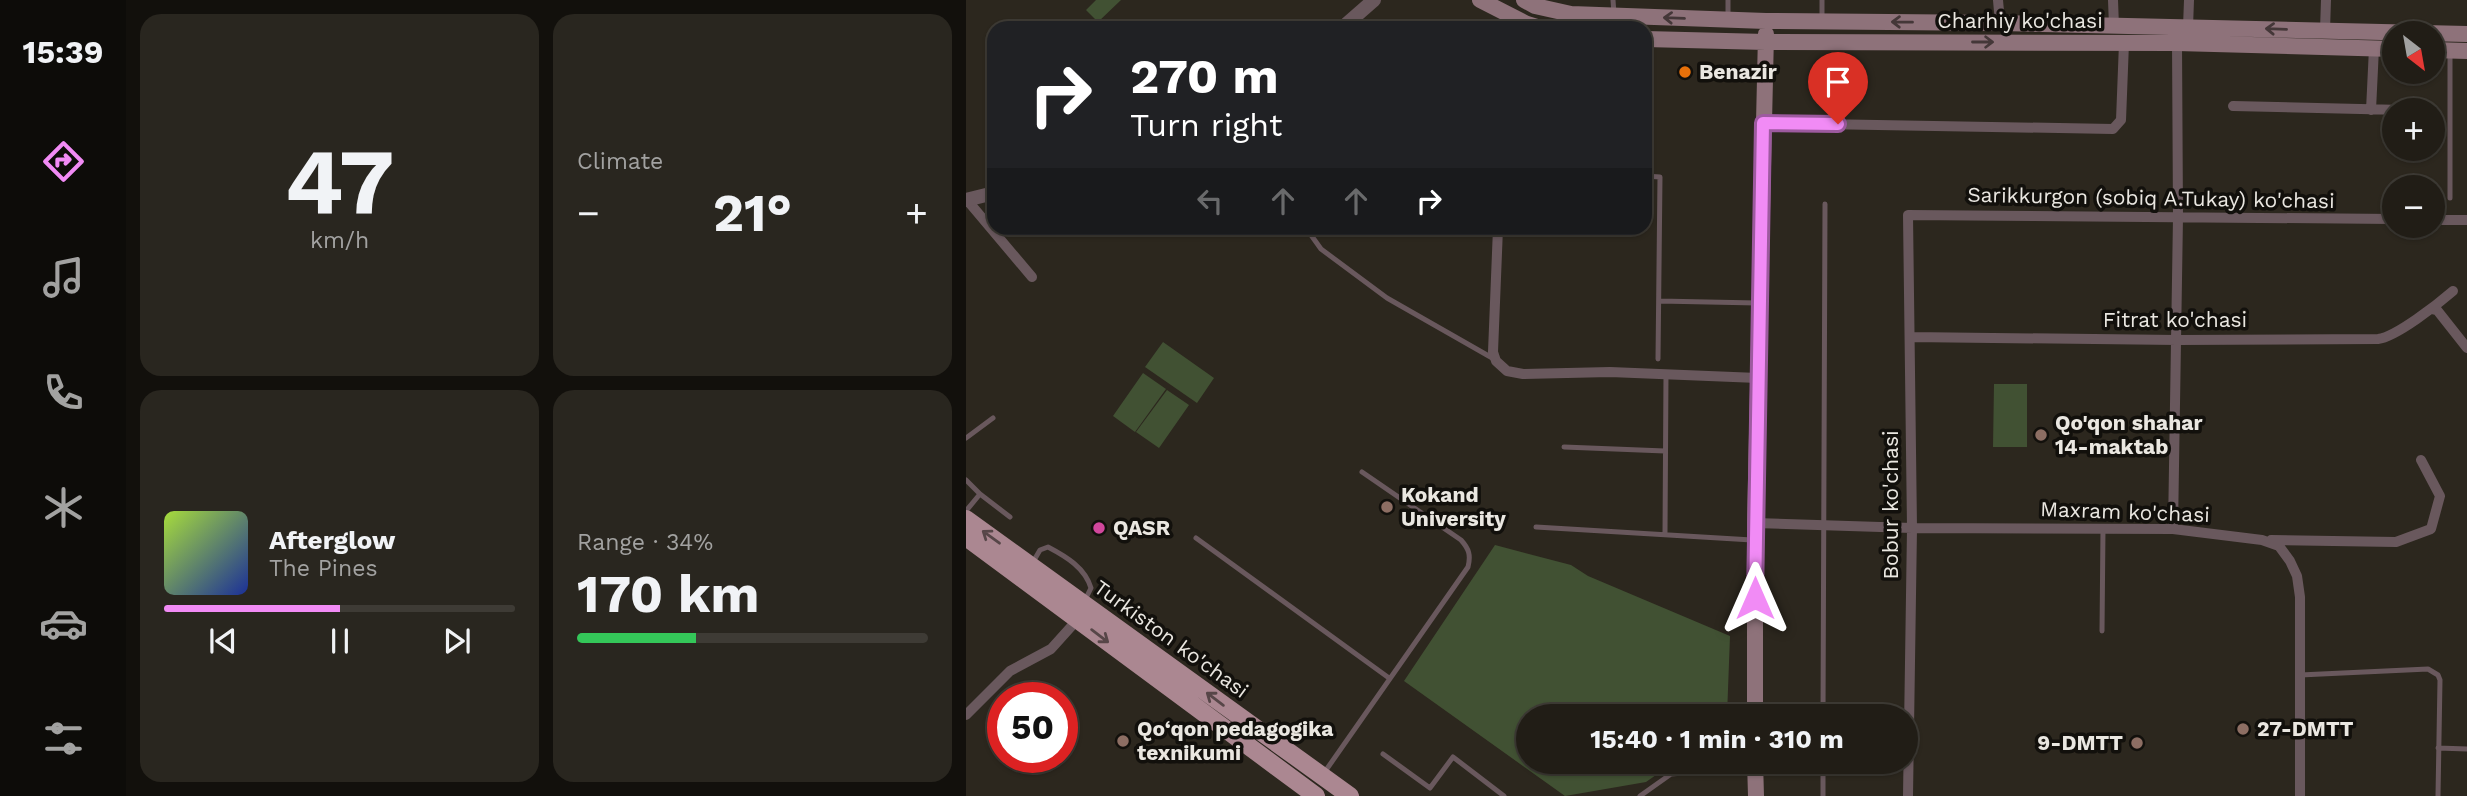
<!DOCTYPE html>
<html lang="en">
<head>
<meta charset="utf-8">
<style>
	body { margin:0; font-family:"Work Sans",sans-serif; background:#29261f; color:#f1f3f6; height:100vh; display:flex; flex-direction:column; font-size:26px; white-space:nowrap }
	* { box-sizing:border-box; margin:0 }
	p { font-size:23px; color:#a2a2a1 }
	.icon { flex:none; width:38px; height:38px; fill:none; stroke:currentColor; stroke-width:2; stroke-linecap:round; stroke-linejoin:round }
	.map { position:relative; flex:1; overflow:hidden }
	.panel { display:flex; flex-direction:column; gap:14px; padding:14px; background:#12100c; width:840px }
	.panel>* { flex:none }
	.guide { position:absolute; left:21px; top:21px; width:665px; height:214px; border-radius:21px; box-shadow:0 2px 5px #0004,0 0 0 2px #3e3b35; background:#202124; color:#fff; overflow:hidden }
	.needle { width:46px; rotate:149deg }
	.controls { position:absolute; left:1416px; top:21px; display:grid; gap:14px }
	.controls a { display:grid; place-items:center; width:63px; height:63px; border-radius:50%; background:#211d16; box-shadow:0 2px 5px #0004,0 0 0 2px #3e3b35; font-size:35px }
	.speed { position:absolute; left:21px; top:682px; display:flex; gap:14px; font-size:35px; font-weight:700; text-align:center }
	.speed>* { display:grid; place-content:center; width:91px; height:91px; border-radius:50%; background:#211d16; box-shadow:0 2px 5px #0004,0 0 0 2px #3e3b35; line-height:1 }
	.speed .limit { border:10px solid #d22; background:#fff; color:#111 }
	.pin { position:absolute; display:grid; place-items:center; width:60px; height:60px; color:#fff; margin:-72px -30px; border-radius:50% 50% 50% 0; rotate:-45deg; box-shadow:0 0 7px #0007 }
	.pin .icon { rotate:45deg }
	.me { position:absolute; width:77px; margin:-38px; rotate:0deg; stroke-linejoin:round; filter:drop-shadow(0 0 5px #0008) }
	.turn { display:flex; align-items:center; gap:24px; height:147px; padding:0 28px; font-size:32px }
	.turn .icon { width:91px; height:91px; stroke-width:2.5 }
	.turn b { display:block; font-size:49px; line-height:60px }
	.lanes { display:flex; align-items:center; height:66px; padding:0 28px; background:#0003; justify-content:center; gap:35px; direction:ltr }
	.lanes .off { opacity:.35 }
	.big { font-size:52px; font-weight:700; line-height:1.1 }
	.panel .widget { flex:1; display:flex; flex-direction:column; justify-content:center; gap:10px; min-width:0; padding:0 24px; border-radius:21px; background:#29261f }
	.panel .dial { align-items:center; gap:0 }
	.dial b { font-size:91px; line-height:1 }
	.song { display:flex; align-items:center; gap:21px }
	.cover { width:84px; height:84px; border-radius:10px; background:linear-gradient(135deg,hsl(80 70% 55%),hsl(230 70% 35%)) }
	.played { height:7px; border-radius:4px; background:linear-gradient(90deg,#f18bf5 50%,#3e3b35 50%) }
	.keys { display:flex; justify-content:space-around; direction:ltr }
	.heat { display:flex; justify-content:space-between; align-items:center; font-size:38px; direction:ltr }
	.charge { height:10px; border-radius:5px; background:linear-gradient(90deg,#34c759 34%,#3e3b35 0) }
	.panel .tiles { flex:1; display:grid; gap:14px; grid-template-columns:repeat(2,1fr) }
	.trip { position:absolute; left:550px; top:704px; width:402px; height:70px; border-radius:35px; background:#211d16; box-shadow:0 2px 5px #0004,0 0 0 2px #3e3b35; font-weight:700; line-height:70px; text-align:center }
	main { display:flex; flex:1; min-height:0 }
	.tabs { display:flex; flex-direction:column; width:126px; justify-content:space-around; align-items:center; background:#0d0c09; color:#a2a2a1 }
	.tabs .icon { width:49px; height:49px }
	.tabs .current { color:#f18bf5 }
	.tabs b { font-size:32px; color:#f1f3f6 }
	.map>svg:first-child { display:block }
	.green { fill:#415133 }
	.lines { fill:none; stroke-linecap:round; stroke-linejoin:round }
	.service { stroke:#69585d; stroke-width:5 }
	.minor { stroke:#69585d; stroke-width:10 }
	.tertiary { stroke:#69585d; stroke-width:14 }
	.secondary { stroke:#8e727a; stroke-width:16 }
	.primary { stroke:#ab8791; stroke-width:18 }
	.oneway { stroke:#443738 }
	.oneway2 { stroke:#574648 }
	.route-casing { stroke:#9d5a9f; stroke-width:18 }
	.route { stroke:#f18bf5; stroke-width:12 }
	.food-dot { fill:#e8710a; stroke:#12100c; stroke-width:2.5 }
	.education-dot { fill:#8d6e63; stroke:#12100c; stroke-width:2.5 }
	.hotel-dot { fill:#d1479c; stroke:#12100c; stroke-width:2.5 }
	.labels { text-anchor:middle; stroke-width:7; stroke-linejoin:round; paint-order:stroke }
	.street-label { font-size:21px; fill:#eae7e1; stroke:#12100c }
	.poi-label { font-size:21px; font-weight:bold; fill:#eae7e1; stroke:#12100c; text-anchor:start }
</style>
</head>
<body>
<main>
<nav class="tabs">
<b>15:39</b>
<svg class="icon current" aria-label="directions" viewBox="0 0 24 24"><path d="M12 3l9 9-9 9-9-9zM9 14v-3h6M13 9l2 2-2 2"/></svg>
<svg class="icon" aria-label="music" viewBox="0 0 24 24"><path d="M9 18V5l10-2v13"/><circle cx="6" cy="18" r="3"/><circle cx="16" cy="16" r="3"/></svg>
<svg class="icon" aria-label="phone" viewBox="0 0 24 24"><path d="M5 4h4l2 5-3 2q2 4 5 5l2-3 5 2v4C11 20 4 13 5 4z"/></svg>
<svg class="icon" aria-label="climate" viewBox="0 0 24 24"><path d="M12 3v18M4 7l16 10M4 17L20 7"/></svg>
<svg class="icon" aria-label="car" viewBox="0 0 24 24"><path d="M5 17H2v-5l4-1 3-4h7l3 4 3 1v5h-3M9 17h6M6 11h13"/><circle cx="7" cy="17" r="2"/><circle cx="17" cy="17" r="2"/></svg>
<svg class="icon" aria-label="filters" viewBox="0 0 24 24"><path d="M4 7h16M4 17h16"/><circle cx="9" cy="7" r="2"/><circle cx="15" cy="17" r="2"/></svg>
</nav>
<section class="panel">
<div class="tiles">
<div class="widget dial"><b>47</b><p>km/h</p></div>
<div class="widget"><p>Climate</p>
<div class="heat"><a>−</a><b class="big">21°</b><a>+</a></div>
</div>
<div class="widget">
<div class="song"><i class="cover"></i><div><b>Afterglow</b><p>The Pines</p></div></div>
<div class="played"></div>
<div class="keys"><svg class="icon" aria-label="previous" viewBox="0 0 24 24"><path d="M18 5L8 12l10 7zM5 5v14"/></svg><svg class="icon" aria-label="pause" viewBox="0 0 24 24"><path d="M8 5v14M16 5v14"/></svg><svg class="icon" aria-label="next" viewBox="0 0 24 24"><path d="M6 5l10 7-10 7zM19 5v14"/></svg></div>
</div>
<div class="widget"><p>Range · 34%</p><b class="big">170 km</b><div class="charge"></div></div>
</div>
</section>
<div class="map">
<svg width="1501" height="796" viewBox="0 0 1501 796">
	<rect width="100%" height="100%" fill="#2c271e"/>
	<path class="green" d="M 130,0 L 155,0 L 132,22 L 120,10 Z
		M 197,342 L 248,378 L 231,403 L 179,367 Z
		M 177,373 L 200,389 L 169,432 L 147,416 Z
		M 1028,384 L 1061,384 L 1061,447 L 1027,447 Z
		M 201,390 L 223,405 L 193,448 L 170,432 Z
		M 529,545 L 605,565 L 622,576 L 764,636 L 761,716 L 562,716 L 562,761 L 710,761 L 680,782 L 599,796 L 438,681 Z"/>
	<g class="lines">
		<path class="service" d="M 647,0 L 648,14
			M 762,0 L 762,16
			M 856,0 L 856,18
			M 1484,53 L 1484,198
			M 679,176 L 694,177 L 692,359
			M 340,228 L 355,249 L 421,298 L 528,359
			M 521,228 L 532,228
			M 693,301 L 791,303
			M 0,438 L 27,418
			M 598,447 L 699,451
			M 0,480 L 14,494
			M 0,511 L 14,494 L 44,517
			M 570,527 L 786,540
			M 699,534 L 700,374
			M 230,538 L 423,678
			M 67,562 L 74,550 L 82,547 C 101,557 119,568 125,588 L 119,600
			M 1136,631 L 1137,529
			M 1334,675 L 1462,669 L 1472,675 L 1474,680 L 1472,796
			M 857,716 L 859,204
			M 1472,748 L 1501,749
			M 417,754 L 464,788 L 487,757 L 538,796
			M 817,761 L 857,767
			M 857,761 L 857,796
			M 358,773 L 502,567 C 505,555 503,549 495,540 L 396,472
			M 674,796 L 705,774 L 765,769 L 787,763"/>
		<path class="minor" d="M 1032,0 L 1034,23
			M 1147,0 L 1148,26
			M 1222,27 L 1223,0
			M 1359,30 L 1360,0
			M 1267,106 L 1437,110
			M 1405,110 L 1408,48
			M 798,123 L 1147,129 L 1155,120 L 1158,43
			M 1,200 L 66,277
			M 1466,220 L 1501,220
			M 532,228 L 527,352 L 530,361 L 541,371 L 557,374 L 644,372 L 792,378
			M 1466,309 L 1471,310 L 1501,348
			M 944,337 L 1211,340 L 1412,339 C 1430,337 1472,304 1487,291
			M 789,523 L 946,528 L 1207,529 L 1296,540 L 1313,546 L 1324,561 L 1331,576 L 1334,597 L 1334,796
			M 1207,529 L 1212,217 L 1211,43
			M 1305,540 L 1430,542 L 1465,529 L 1474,496 L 1455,460
			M 0,715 L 44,671 L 85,649 L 112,619
			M 942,796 L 946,528 L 942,215 L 1428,219"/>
		<path class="tertiary" d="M 376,28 L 408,0
			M 0,200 L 28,193"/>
		<path class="secondary" d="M 514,0 L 561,24 L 574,28
			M 558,0 L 569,6 L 605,14 L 800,21 L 1034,23 L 1501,34
			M 679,39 L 800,42 L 1211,43 L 1428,49
			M 1466,50 L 1501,51
			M 789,716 L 789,523 L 800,34
			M 789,761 L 790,796"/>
		<path class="primary" d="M 0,519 L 384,796
			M 0,537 L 350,796"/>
	</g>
	<defs><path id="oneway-shaft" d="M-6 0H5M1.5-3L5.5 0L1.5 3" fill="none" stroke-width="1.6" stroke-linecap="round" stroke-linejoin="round" transform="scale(1.75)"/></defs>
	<g class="oneway">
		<use href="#oneway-shaft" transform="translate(708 18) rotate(-178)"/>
		<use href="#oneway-shaft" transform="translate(936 22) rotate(-179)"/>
		<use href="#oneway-shaft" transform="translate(1310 29) rotate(-178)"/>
		<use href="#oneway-shaft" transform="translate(1017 42)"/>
	</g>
	<g class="oneway2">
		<use href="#oneway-shaft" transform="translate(25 537) rotate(-144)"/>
		<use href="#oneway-shaft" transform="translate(134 636) rotate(37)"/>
		<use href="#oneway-shaft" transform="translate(249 699) rotate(-143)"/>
	</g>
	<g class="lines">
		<defs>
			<path id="route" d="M 789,598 L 797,123 L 872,124"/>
		</defs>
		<use href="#route" class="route-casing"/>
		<use href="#route" class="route"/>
	</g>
	<circle class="food-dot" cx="719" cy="72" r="7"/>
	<g class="education-dot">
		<circle cx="1075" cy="435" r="7"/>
		<circle cx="421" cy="507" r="7"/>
		<circle cx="1277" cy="729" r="7"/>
		<circle cx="157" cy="741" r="7"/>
		<circle cx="1171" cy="743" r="7"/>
	</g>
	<circle class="hotel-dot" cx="133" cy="528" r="7"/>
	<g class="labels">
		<g class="street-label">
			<text x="1054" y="28">Charhiy ko'chasi</text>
			<text transform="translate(1185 198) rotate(1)" y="7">Sarikkurgon (sobiq A.Tukay) ko'chasi</text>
			<text x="1209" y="327">Fitrat ko'chasi</text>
			<text transform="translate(925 505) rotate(-90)" y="7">Bobur ko'chasi</text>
			<text transform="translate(1159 512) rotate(2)" y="7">Maxram ko'chasi</text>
			<text transform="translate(205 639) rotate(36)" y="7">Turkiston ko'chasi</text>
		</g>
		<g class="poi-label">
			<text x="733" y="79">Benazir</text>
			<text x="1089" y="430">Qo'qon shahar<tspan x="1089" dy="24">14-maktab</tspan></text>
			<text x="435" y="502">Kokand<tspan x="435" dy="24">University</tspan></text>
			<text x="147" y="535">QASR</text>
			<text x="171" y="736">Qo‘qon pedagogika<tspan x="171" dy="24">texnikumi</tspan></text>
			<text x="1291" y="736">27-DMTT</text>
			<text x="1157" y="750" text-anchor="end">9-DMTT</text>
		</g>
	</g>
</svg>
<div class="controls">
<a><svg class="needle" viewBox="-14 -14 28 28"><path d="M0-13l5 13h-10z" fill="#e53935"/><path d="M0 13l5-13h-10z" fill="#a2a2a1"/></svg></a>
<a>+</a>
<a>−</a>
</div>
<div class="speed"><div class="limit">50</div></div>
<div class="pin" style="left:872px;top:124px;background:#d93025"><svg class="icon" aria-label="arrive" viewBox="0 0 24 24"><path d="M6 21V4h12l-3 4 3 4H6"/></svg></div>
<svg class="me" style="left:789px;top:598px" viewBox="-20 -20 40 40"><path d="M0-17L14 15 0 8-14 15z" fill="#f18bf5" stroke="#fff" stroke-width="4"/></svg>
<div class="trip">15:40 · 1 min · 310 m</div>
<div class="guide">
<div class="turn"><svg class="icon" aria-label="right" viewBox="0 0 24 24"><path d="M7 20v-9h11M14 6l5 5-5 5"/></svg><div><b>270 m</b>Turn right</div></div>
<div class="lanes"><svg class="icon off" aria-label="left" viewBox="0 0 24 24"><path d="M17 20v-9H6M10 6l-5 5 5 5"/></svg><svg class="icon off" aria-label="ahead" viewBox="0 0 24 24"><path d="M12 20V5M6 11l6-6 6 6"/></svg><svg class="icon off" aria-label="ahead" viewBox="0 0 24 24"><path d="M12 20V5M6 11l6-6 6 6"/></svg><svg class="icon" aria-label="right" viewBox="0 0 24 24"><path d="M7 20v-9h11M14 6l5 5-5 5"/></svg></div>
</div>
</div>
</main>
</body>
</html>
